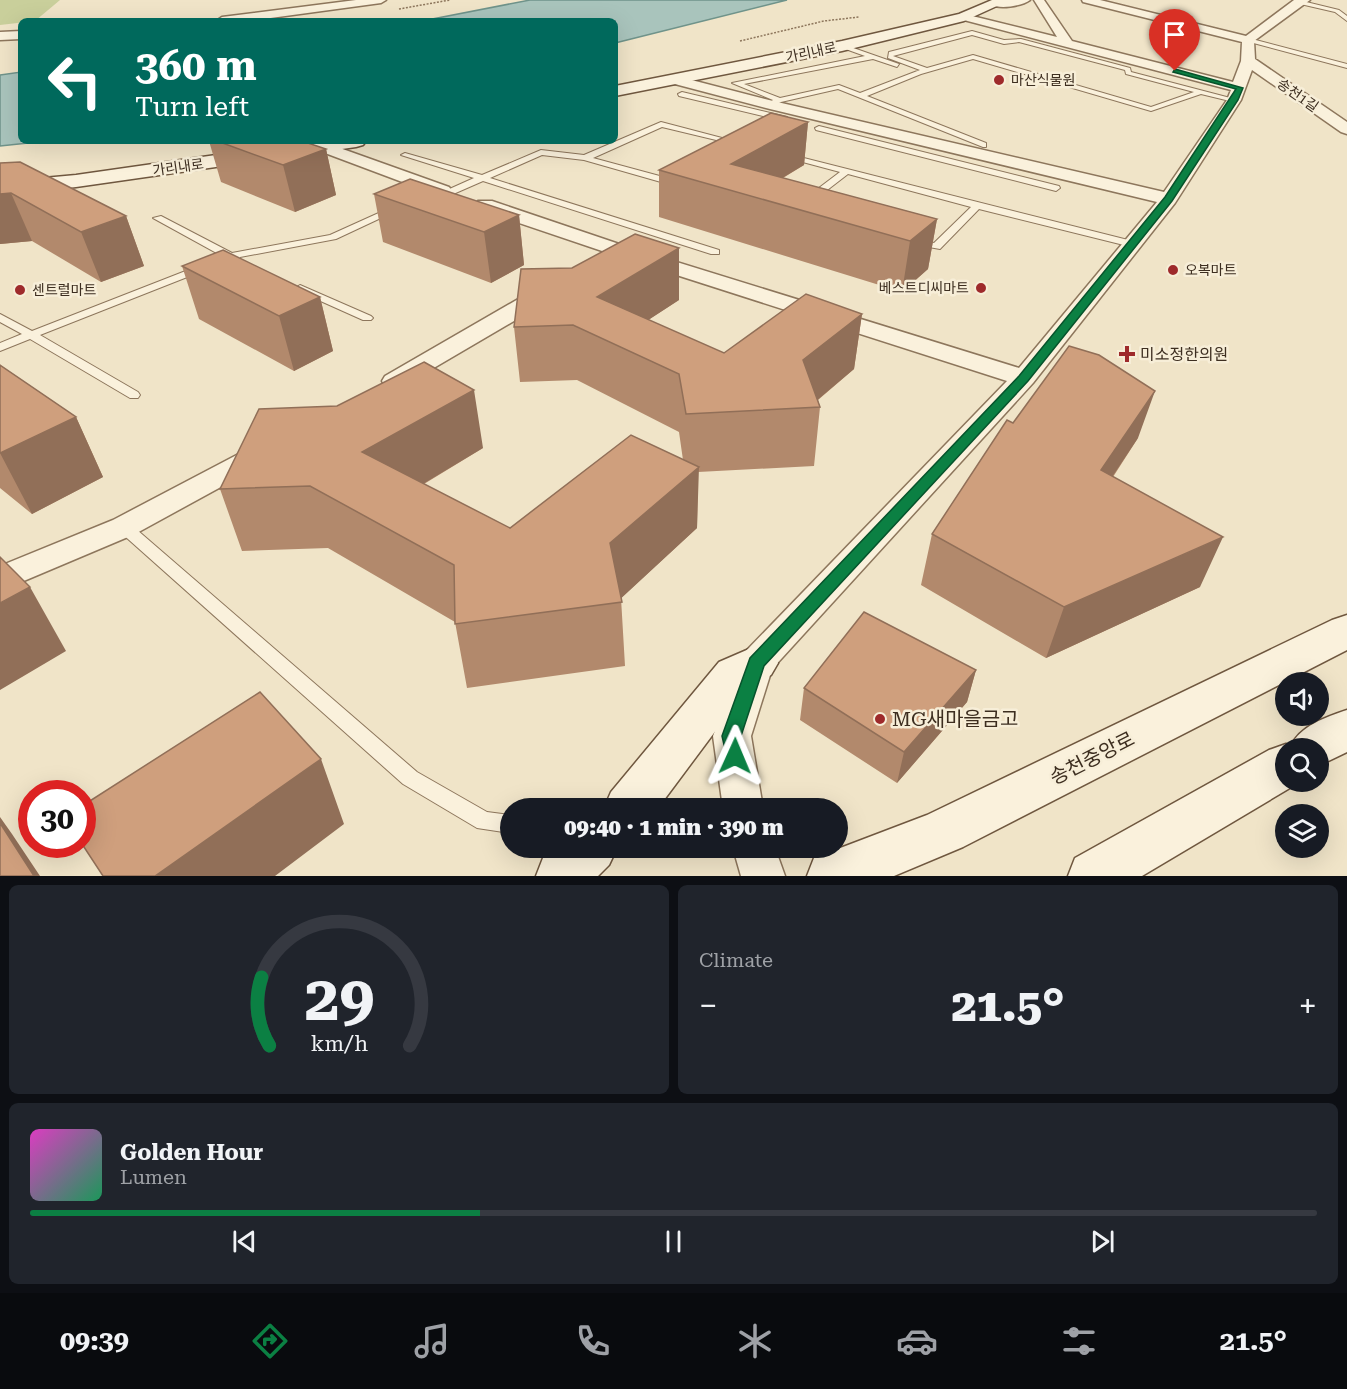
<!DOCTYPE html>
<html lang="en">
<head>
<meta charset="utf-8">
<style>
	body { margin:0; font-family:"Roboto Serif","Noto Sans KR",serif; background:#20242c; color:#f1f3f6; height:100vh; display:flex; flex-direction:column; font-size:22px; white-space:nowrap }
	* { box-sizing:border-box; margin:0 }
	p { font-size:20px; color:#9ea1a6 }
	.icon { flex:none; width:33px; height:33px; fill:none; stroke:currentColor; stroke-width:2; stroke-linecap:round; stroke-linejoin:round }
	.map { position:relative; height:876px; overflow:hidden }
	.panel { display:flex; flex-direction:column; gap:9px; padding:9px; background:#0d0f14; flex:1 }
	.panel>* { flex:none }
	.banner { position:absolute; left:18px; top:18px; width:600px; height:126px; border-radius:9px; box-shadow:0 6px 24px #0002; background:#00695c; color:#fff; overflow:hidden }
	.buttons { position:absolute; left:1275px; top:672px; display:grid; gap:12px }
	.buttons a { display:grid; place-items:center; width:54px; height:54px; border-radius:50%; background:#171b24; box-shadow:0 6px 24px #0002; font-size:30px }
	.speed { position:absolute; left:18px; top:780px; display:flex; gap:12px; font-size:30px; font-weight:700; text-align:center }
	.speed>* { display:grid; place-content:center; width:78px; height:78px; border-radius:50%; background:#171b24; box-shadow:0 6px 24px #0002; line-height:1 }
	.speed .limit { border:9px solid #d22; background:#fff; color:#111 }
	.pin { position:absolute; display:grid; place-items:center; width:51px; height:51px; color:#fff; margin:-62px -26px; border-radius:50% 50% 50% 0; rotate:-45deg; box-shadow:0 0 6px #0007 }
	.pin .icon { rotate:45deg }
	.me { position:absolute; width:66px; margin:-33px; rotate:1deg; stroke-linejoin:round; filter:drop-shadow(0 0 4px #0008) }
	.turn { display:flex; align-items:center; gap:21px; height:126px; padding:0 18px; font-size:27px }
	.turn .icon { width:78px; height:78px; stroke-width:2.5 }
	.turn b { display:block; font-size:42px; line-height:51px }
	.big { font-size:45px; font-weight:800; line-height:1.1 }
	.panel .widget { flex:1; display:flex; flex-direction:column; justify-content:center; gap:9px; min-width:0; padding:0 21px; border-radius:9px; background:#20242c }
	.panel .dial { align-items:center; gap:0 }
	.dial svg { height:156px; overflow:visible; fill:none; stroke:#363941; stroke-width:7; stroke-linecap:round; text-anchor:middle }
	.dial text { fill:#f1f3f6; stroke:none }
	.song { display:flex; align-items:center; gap:18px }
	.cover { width:72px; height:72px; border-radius:9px; background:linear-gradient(135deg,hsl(310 70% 55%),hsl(150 70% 35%)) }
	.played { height:6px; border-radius:3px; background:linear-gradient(90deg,#0b8043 35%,#363941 35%) }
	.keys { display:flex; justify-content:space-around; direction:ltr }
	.heat { display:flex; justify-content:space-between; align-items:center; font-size:33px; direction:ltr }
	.panel .tiles { flex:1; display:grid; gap:9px; grid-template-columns:1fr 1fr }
	.widget:last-child { grid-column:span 2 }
	.trip { position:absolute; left:500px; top:798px; width:348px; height:60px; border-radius:30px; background:#171b24; box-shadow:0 6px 24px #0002; font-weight:800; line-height:60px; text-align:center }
	.dock { display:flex; height:96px; justify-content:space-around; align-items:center; background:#090b0e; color:#9ea1a6 }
	.dock .icon { width:42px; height:42px }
	.dock .active { color:#0b8043 }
	.dock b { font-size:27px; color:#f1f3f6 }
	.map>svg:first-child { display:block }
	.green { fill:#c9cf9b }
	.water { fill:#a9c4bc; stroke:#6f938a; stroke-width:1.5 }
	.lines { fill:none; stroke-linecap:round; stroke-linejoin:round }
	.lane-casing { stroke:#8d765c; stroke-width:2 }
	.street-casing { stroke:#8d765c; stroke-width:3 }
	.secondary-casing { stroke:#6f573f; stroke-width:3 }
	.path { stroke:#8d765c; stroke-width:1.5; stroke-dasharray:2 1.5; stroke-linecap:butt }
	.lane { fill:#faf1dc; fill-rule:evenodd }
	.street { fill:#faf1dc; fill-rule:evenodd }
	.secondary { fill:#faf1dc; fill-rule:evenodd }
	.wall { fill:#b2896c }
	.shaded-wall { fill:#916f58 }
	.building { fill:#cf9f7d; stroke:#916f58; stroke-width:1.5 }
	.route { fill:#0b8043; stroke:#07532c; stroke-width:1.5 }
	.poi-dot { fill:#9e2a2b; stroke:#f7eed8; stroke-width:2 }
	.labels { text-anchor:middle; stroke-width:5; stroke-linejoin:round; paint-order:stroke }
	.far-street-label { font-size:14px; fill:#3d2e20; stroke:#f7eed8 }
	.far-poi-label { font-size:14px; fill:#3d2e20; stroke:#f7eed8; text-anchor:start }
	.poi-label { font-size:16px; fill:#3d2e20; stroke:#f7eed8; text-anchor:start }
	.near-poi-label { font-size:20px; fill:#3d2e20; stroke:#f7eed8; text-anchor:start }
	.near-street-label { font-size:20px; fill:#3d2e20; stroke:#f7eed8 }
</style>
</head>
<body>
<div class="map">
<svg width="1347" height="876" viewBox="0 0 1347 876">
	<rect width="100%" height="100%" fill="#f0e4c8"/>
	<path class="green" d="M 0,0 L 60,0 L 35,21 L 0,25 Z"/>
	<path class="water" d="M 530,0 L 787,0 L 615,43 L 615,21 L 422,21 Z
		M 21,72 L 21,141 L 47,141 L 0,146 L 0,75 Z"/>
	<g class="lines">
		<defs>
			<path id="lane" d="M 1298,0 L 1339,10 L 1347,16 L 1347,21 L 1335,12 L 1296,3 Z
				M 972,31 L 1004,40 L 1021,39 L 1130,68 L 1131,72 L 1238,100 L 1234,102 L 1201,94 L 1151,111 L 973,59 L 921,74 L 867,96 L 986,143 L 986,147 L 983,147 L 838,89 L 781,102 L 770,107 L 766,105 L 773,100 L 732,83 L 865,56 L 840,47 L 842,44 L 899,64 L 897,67 L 873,59 L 744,84 L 780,98 L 839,85 L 860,93 L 920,70 L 888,58 L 889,52 ZM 972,35 L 1004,44 L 1019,42 L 1125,70 L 1126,74 L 1194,92 L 1151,107 L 973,55 L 927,68 L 893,56 Z
				M 1248,38 L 1347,64 L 1347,68 L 1246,41 Z
				M 682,92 L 787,117 L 788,119 L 784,121 L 679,96 L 678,94 Z
				M 661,122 L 741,143 L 737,145 L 662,127 L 593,158 L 667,178 L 676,174 L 680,177 L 668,184 L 584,160 L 542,155 L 490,178 L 719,250 L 719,254 L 711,254 L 483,181 L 451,195 L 445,195 L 445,191 L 474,178 L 401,155 L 405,153 L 482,175 L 541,150 L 584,155 Z
				M 819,126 L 1059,186 L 1060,188 L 1056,191 L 816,130 L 815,128 Z
				M 784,153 L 1136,242 L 1137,244 L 1132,247 L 979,209 L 940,249 L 912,244 L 911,242 L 916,239 L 934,243 L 971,207 L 848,174 L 813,201 L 807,201 L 807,197 L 840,172 L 784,157 Z
				M 392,207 L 400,209 L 336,239 L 240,257 L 240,261 L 230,260 L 219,264 L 214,261 L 222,256 L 153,218 L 161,216 L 232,253 L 330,235 Z
				M 201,265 L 206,268 L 205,270 L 40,335 L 138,392 L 140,395 L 138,398 L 130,398 L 30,339 L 0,351 L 0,343 L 22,334 L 0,322 L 0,314 L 32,331 Z
				M 300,285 L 371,316 L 373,318 L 371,320 L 363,320 L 296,290 L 295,288 Z
				M 124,522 L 129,523 L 417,772 L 487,812 L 510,815 L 510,833 L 477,828 L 403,784 L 119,531 L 116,527 L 119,523 Z"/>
			<path id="street" d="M 356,0 L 386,0 L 381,3 L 248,21 L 216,21 L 222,17 Z
				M 1030,0 C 1022,6 999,10 990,4 L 1001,0 Z
				M 1034,0 L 1044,0 L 1072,41 L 1233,82 L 1241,61 L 1242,42 L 1083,2 L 1082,0 L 1100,0 L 1246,36 L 1294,0 L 1310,0 L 1254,41 L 1255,59 L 1347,122 L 1347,134 L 1341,132 L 1252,70 L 1241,100 L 1175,203 L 1033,383 L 772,669 L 751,736 L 763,808 L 723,808 L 713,736 L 744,653 L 1007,381 L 611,254 L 478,209 L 476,205 L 478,201 L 492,201 L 625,246 L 1019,368 L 1157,202 L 770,109 L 671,83 L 669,80 L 676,76 L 773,101 L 1164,192 L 1227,100 L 1231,90 L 960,19 L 958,17 L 964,14 L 1057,37 Z
				M 21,31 L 21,39 L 0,40 L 0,32 Z
				M 323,142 L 449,187 L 452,191 L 449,195 L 437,195 L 317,150 L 315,147 L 317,144 Z
				M 547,286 L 555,287 L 558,292 L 555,297 L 403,386 L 394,388 L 385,386 L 382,381 L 385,376 L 539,287 Z
				M 260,446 L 270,448 L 274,454 L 270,460 L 135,534 L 0,591 L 0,566 L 113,520 L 250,448 Z
				M 733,848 L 775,848 L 785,876 L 741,876 Z"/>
			<path id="secondary" d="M 992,0 L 1010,0 L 964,21 L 842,51 L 615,96 L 615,86 L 842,41 L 959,14 Z
				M 314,141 L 366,141 L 363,145 L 356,147 L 76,187 L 0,196 L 0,182 L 76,175 Z
				M 1347,615 L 1347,650 L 963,847 L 894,876 L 807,876 L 814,858 L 927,815 L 1332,620 Z
				M 756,646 L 771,651 L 778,663 L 771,675 L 749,686 L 658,808 L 604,808 L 611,792 L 719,662 Z
				M 1347,710 L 1347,752 L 1318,766 L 1318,748 L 1286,748 L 1286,782 L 1300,782 L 1142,876 L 1068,876 L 1075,858 L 1269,750 L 1286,744 L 1291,746 C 1300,726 1326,717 1347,710 Z
				M 555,848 L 617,848 L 609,865 L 598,876 L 536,876 L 543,858 Z"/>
		</defs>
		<use href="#lane" class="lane-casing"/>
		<use href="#street" class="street-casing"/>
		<use href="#secondary" class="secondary-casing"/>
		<path class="path" d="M 399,9 L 450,0
			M 740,41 L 824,21 L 859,17"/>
		<use href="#lane" class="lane"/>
		<use href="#street" class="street"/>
		<use href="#secondary" class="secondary"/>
	</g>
	<path class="wall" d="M 808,122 L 804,165 L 783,178 L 937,219 L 928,269 L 902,292 L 659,217 L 659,170 Z
		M 209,141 L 302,141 L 326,149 L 336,195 L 295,212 L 221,182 Z
		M 0,163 L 126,216 L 144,266 L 101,282 L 32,241 L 0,244 Z
		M 374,194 L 519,215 L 524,265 L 491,283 L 383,242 Z
		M 182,266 L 320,297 L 333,351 L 294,371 L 199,319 Z
		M 679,300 L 648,320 L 724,353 L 862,314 L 854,369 L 818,400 L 820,407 L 814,466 L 698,472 L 697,528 L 621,598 L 625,666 L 467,688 L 455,622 L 328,548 L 242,551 L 220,489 L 483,448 L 424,484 L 510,528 L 683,460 L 679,432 L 577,380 L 520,382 L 514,327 Z
		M 0,365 L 76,417 L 103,477 L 32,514 L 0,488 Z
		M 1138,438 L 1113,477 L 1200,587 L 1046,658 L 921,585 L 932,534 Z
		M 976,670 L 967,702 L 897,783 L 800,720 L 804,688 Z"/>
	<path class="shaded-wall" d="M 808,122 L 804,165 L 752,196 L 731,164 Z
		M 326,149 L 336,195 L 295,212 L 283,165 Z
		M 11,193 L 32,241 L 0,244 L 0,194 Z
		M 519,215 L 524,265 L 491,283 L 484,232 Z
		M 126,216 L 144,266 L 101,282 L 81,232 Z
		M 937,219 L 928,269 L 902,292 L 910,241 Z
		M 679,248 L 679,300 L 613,343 L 597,297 Z
		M 320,297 L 333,351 L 294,371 L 279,316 Z
		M 862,314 L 854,369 L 809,407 L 803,360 Z
		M 474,390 L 483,448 L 376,512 L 362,452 Z
		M 1155,391 L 1138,438 L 1084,519 L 1101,470 Z
		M 76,417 L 103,477 L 32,514 L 0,453 Z
		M 699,467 L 697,528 L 616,603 L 610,543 Z
		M 1223,537 L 1200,587 L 1046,658 L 1064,607 Z
		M 30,587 L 66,651 L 0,690 L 0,603 Z
		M 976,670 L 967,702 L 897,783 L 904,752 Z
		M 321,759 L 344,824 L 275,876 L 155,876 Z
		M 0,817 L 12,834 L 40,876 L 34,876 L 0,823 Z"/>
	<path class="building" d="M 771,113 L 808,122 L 731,164 L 937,219 L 910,241 L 659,170 Z
		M 217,141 L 302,141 L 326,149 L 283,165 Z
		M 20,162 L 126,216 L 81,232 L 11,193 L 0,194 L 0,163 Z
		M 410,179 L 519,215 L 484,232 L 374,194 Z
		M 635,234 L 679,248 L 597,297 L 724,353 L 806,294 L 862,314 L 803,360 L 820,407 L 686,414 L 679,374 L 573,325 L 514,327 L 521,269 L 572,268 Z
		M 223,250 L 320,297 L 279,316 L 182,266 Z
		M 1069,346 L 1099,355 L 1155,391 L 1101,470 L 1223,537 L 1064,607 L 932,534 L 1007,420 L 1013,423 Z
		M 424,362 L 474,390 L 362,452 L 510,528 L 631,435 L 699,467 L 610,543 L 622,602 L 455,624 L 454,565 L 310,486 L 220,489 L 259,409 L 337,406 Z
		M 0,365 L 76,417 L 0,453 Z
		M 0,557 L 30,587 L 0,603 Z
		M 864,612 L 976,670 L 904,752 L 804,688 Z
		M 260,692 L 321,759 L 155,876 L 103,876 L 82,844 L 82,806 Z
		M 0,823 L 34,876 L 0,876 Z"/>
	<path class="route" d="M 1175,69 L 1243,88 L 1238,100 L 1172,201 L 1028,381 L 764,666 L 741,736 L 744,756 L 741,762 L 735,765 L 728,762 L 722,736 L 750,658 L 1019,376 L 1165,197 L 1236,89 L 1173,72 Z"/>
	<g class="poi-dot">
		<circle cx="999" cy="80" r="6"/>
		<circle cx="1173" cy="270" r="6"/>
		<circle cx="981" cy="288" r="6"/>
		<circle cx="20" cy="290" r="6"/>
		<path d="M1124 345h6v6h6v6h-6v6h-6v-6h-6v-6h6z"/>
		<circle cx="880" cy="719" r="6"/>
	</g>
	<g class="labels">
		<g class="far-street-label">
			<text transform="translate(811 52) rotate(-12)" y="5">가리내로</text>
			<text transform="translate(1298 95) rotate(35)" y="5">송천1길</text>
			<text transform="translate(178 167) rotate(-8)" y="5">가리내로</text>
		</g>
		<g class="far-poi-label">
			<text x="1011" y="85">마산식물원</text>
			<text x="1185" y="275">오복마트</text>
			<text x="969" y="293" text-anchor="end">베스트디씨마트</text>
			<text x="32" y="295">센트럴마트</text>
		</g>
		<g class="poi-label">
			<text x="1140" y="360">미소정한의원</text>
		</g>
		<g class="near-poi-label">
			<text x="892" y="726">MG새마을금고</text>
		</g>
		<g class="near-street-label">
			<text transform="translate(1092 758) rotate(-27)" y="7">송천중앙로</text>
		</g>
	</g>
</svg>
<div class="buttons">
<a><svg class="icon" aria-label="sound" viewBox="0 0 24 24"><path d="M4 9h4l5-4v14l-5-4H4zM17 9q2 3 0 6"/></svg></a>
<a><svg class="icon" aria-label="search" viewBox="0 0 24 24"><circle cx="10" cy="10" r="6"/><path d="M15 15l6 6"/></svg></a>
<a><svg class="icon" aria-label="layers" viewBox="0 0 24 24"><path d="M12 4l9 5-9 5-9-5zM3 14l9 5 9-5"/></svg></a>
</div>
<div class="speed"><div class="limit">30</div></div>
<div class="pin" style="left:1175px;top:71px;background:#d93025"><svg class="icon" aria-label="arrive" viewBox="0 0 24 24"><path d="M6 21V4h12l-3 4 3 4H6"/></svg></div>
<svg class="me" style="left:735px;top:756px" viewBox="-20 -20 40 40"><path d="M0-17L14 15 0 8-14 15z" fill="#0b8043" stroke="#fff" stroke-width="4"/></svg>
<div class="trip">09:40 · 1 min · 390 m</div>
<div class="banner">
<div class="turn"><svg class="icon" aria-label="left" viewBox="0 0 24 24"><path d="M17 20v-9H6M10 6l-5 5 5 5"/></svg><div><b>360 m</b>Turn left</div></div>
</div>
</div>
<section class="panel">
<div class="tiles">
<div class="widget dial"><svg viewBox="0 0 100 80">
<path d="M14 69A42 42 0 1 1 86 69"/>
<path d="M14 69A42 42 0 0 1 10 34" stroke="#0b8043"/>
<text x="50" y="56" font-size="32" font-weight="700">29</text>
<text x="50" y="72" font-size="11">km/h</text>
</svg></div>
<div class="widget"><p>Climate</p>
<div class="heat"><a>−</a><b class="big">21.5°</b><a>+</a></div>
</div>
<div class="widget">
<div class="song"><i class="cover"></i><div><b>Golden Hour</b><p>Lumen</p></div></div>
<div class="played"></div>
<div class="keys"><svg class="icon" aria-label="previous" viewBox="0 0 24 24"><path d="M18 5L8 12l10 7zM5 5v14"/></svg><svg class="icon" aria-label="pause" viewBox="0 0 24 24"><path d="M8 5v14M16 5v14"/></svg><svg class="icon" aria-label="next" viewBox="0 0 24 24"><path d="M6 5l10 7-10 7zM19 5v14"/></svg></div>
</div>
</div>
</section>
<nav class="dock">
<b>09:39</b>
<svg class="icon active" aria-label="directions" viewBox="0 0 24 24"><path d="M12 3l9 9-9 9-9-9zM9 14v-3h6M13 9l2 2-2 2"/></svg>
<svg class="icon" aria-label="music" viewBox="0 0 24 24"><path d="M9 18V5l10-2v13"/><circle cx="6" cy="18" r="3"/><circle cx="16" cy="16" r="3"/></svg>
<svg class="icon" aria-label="phone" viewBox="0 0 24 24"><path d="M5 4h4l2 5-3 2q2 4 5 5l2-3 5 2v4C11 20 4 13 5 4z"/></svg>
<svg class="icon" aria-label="climate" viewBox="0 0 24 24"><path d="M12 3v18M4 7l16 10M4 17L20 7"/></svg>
<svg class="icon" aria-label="car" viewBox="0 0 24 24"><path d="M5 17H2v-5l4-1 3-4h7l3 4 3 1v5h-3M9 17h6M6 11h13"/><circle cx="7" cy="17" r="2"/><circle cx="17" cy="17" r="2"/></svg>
<svg class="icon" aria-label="filters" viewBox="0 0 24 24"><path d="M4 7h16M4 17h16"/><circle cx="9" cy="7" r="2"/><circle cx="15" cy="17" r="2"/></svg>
<b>21.5°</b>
</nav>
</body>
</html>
